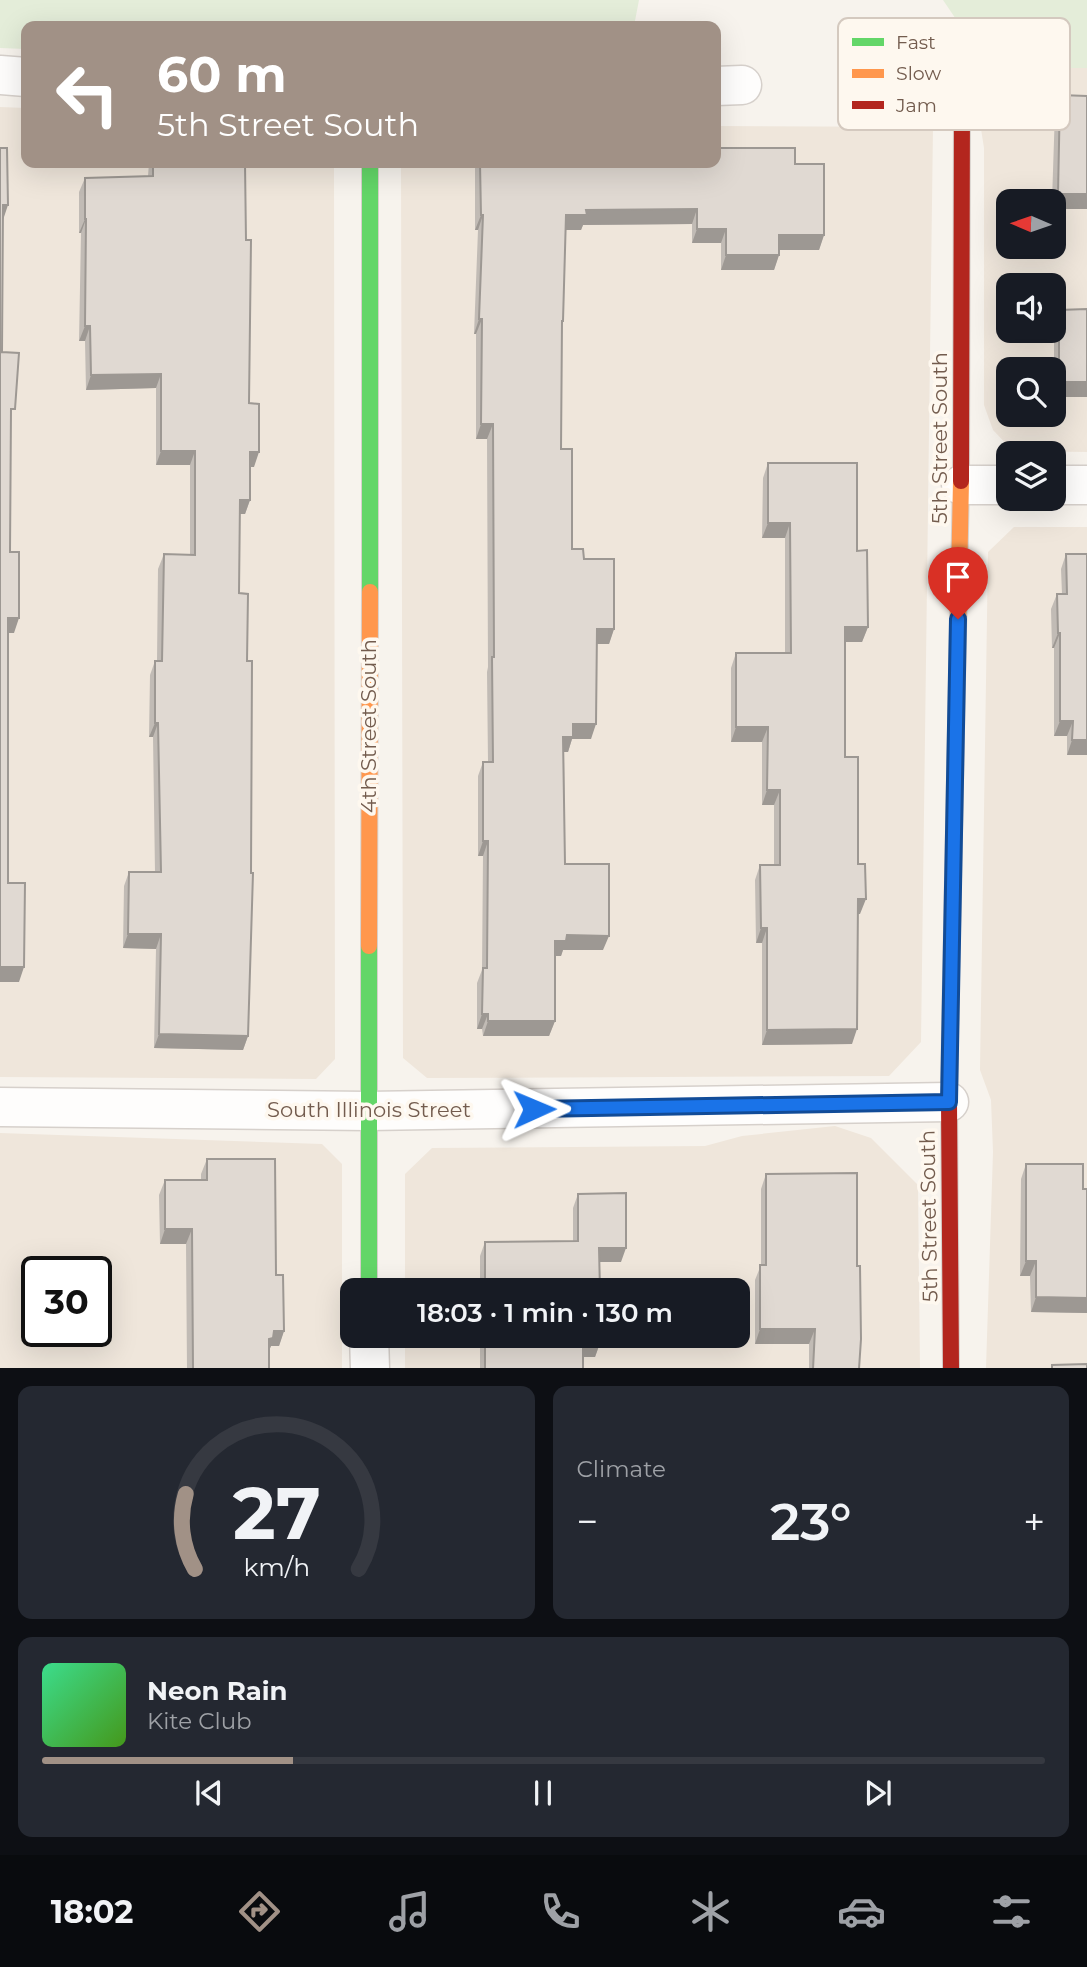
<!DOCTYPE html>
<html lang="en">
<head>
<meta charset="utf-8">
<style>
	body { margin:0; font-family:Montserrat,sans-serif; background:#242831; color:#f1f3f6; height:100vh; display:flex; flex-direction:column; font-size:26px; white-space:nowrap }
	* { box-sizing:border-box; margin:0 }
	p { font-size:23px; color:#9ea1a6 }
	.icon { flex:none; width:38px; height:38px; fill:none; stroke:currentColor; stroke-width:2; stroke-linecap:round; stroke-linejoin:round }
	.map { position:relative; height:1368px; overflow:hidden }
	.drawer { display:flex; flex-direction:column; gap:18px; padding:18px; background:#0d0f14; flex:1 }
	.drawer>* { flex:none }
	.banner { position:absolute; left:21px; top:21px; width:700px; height:147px; border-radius:14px; box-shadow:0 7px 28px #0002; background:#a19186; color:#fff; overflow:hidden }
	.needle { width:46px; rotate:272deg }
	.fabs { position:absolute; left:996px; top:189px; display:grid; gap:14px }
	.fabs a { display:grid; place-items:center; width:70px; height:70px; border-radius:14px; background:#171b24; box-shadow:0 7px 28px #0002; font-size:35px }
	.speed { position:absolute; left:21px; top:1256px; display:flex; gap:14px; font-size:35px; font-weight:700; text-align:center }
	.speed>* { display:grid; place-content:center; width:91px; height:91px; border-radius:50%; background:#171b24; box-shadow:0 7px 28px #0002; line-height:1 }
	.speed .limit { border:4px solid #111; border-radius:10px; background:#fff; color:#111 }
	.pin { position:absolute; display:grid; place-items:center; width:60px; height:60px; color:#fff; margin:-72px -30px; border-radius:50% 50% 50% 0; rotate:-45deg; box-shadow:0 0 7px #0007 }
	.pin .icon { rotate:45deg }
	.me { position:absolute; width:77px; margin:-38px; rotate:89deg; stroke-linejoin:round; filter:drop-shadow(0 0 5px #0008) }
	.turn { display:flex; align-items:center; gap:24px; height:147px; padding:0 21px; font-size:32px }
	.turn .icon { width:91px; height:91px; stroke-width:2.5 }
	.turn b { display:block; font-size:49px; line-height:60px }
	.big { font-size:52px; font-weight:600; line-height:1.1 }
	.drawer .tile { flex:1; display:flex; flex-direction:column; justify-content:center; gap:10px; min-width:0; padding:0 24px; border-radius:14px; background:#242831 }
	.drawer .dial { align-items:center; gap:0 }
	.dial svg { height:182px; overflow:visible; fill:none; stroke:#363941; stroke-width:7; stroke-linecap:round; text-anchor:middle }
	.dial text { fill:#f1f3f6; stroke:none }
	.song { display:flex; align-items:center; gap:21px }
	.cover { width:84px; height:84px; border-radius:10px; background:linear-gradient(135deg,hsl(150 70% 55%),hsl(100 70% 35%)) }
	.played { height:7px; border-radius:4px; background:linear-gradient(90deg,#a19186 25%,#363941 25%) }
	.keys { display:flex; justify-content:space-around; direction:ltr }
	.heat { display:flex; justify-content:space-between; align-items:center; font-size:38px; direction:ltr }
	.drawer .tiles { flex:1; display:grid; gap:18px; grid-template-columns:1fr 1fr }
	.tile:last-child { grid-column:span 2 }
	.trip { position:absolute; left:340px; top:1278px; width:410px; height:70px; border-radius:14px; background:#171b24; box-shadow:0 7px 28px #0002; font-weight:600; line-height:70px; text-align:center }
	.menu { display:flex; height:112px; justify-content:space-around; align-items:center; background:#090b0e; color:#9ea1a6 }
	.menu .icon { width:49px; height:49px }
	.menu .selected { color:#a19186 }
	.menu b { font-size:32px; color:#f1f3f6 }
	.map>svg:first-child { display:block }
	.residential { fill:#efe6db; fill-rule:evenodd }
	.green { fill:#e4edd9 }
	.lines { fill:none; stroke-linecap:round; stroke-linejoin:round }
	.street-casing { stroke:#d6d0cb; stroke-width:41 }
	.fast-casing { stroke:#d6d0cb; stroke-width:18 }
	.slow-casing { stroke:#d6d0cb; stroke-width:18 }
	.jam-casing { stroke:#d6d0cb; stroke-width:18 }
	.street { stroke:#fefdfc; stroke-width:38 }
	.fast { stroke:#63d668; stroke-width:16 }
	.slow { stroke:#ff974d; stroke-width:16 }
	.jam { stroke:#b3261e; stroke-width:16 }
	.wall { fill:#c1bbb5 }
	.shaded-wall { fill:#9d9893 }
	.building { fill:#e0d9d2; stroke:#9d9893; stroke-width:2 }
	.route-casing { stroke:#114b97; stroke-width:18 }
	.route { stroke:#1a73e8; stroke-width:12 }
	.labels { text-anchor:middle; stroke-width:7; stroke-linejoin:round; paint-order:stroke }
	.street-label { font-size:21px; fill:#735c4e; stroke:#fef8ef }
	.key { fill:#fef8ef; stroke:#d4c9bf; stroke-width:2 }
	.key-label { font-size:19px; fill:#735c4e }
</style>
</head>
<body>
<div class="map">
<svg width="1087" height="1369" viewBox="0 0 1087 1369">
	<rect width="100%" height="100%" fill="#f7f3ed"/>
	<path class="residential" d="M 989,68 L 1087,68 L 1087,452 L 1013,451 L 993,430 L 984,405 L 984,148 L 978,110 ZM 1008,201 L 1054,201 L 1054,247 L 1008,247 ZM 1008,285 L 1054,285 L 1054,331 L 1008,331 ZM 1008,369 L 1054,369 L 1054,415 L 1008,415 Z
		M 0,107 L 26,108 L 26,163 L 334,163 L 335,1059 L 316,1079 L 0,1077 Z
		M 716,126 L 933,127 L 921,1042 L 889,1076 L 427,1078 L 403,1058 L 401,163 L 716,163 Z
		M 1014,527 L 1087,527 L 1087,1368 L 986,1368 L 993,1152 L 991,1100 L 980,1070 L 988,552 Z
		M 835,1126 L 871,1138 L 918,1185 L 920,1368 L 405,1368 L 405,1335 L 737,1335 L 737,1290 L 405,1290 L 405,1174 L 432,1148 L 705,1146 L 742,1136 Z
		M 0,1133 L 322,1144 L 342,1164 L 342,1368 L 0,1369 ZM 37,1272 L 96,1272 L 96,1332 L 37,1332 Z"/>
	<path class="green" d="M 0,0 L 639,0 L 634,26 L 26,26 L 26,49 L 0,48 Z
		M 943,0 L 1087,0 L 1087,68 L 989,68 Z"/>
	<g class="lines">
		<defs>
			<path id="street" d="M 0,75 L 26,77
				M 716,86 L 742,85
				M 961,485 L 1008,485
				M 1054,485 L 1087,485
				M 0,1107 L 368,1111 L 949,1102
				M 369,1335 L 370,1369"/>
			<path id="fast" d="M 370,592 L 370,163
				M 369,1290 L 369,946"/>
			<path id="slow" d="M 369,946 L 370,592
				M 950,1030 L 961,481"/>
			<path id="jam" d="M 961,481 L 962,96
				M 950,1030 L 949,1102 L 951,1369"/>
		</defs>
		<use href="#street" class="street-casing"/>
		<use href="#fast" class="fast-casing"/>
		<use href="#slow" class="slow-casing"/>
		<use href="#jam" class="jam-casing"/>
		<use href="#street" class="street"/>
		<use href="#fast" class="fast"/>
		<use href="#slow" class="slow"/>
		<use href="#jam" class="jam"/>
	</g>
	<path class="wall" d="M 1060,95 L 1087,96 L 1087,209 L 1054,209 L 1054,201 L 1052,201 L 1055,110 Z
		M 149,163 L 245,163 L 246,240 L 249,403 L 254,467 L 250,467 L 250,500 L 245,514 L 240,514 L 239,593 L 247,661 L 248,1036 L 243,1050 L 154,1048 L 156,949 L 123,948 L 124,886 L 129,872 L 155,872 L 153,737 L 149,737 L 150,675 L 155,661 L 157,661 L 158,569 L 164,554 L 190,555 L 190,465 L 156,465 L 156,388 L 86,390 L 85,341 L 79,341 L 81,233 L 79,233 L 79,192 L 85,178 L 148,176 Z
		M 475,163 L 795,164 L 824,235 L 819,250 L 779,250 L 779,255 L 774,270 L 721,270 L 721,243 L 692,243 L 692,224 L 583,225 L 581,230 L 565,230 L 563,321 L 562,325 L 561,449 L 572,549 L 584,559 L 614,629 L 609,644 L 597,644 L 591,739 L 572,739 L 568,752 L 564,752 L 565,864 L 603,950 L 563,950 L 561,956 L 555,956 L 555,1021 L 549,1036 L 483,1036 L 482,1029 L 477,1029 L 477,983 L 482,970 L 483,856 L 478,856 L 478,776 L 483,762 L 488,762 L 487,672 L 488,667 L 487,439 L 476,439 L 476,334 L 474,334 L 478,230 L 475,230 Z
		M 1087,309 L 1087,397 L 1054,397 L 1054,325 L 1059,310 Z
		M 768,463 L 857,551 L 868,627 L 862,642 L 845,642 L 845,757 L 858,864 L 860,914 L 858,914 L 857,931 L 852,1044 L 762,1045 L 762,943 L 756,943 L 755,880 L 760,865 L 774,865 L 774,805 L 762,805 L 762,742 L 731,742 L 731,668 L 736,653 L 785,653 L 785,538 L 762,538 L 763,478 Z
		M 1066,554 L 1087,755 L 1067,755 L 1067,736 L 1054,736 L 1054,648 L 1052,648 L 1051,609 L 1057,594 L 1062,594 L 1061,569 Z
		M 207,1159 L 276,1275 L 284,1331 L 279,1346 L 271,1346 L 269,1350 L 269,1369 L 187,1369 L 186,1244 L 160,1244 L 159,1195 L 165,1180 L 201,1180 L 201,1174 Z
		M 1026,1164 L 1083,1189 L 1087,1189 L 1087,1313 L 1031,1312 L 1030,1276 L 1020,1276 L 1021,1179 Z
		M 766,1174 L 857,1266 L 859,1369 L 809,1369 L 809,1344 L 755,1344 L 755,1280 L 761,1265 L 761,1189 Z
		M 578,1194 L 621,1262 L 599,1262 L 600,1290 L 480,1290 L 480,1256 L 485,1242 L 573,1241 L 573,1208 Z
		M 480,1335 L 600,1335 L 600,1343 L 595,1357 L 583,1357 L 583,1369 L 480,1369 Z"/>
	<path class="shaded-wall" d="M 1058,194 L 1087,194 L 1087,209 L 1054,209 L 1054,205 Z
		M 3,205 L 8,205 L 3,220 Z
		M 697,209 L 692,224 L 583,225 L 581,230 L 560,230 L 566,215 L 586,210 Z
		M 481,215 L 483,215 L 478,230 L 475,230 Z
		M 85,219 L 86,219 L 81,233 L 79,233 Z
		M 697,229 L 726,229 L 721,243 L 692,243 Z
		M 779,235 L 824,235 L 819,250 L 774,250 Z
		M 726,255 L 779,255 L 774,270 L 721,270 Z
		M 479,319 L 482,319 L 476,334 L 474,334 Z
		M 85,326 L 90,326 L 85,341 L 79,341 Z
		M 161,374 L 156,388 L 86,390 L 91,375 Z
		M 1059,382 L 1087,382 L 1087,397 L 1054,397 Z
		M 481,424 L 493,424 L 487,439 L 476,439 Z
		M 161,451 L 195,451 L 190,465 L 156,465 Z
		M 250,452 L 259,452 L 254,467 L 245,467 Z
		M 240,500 L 250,500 L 245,514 L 235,514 Z
		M 768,523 L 790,523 L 785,538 L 762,538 Z
		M 8,618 L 19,618 L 14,633 L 2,633 Z
		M 845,627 L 868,627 L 862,642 L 840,642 Z
		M 597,629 L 614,629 L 609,644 L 591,644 Z
		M 1058,633 L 1060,633 L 1054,648 L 1052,648 Z
		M 1060,721 L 1073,721 L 1067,736 L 1054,736 Z
		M 155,723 L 158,723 L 153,737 L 149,737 Z
		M 573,724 L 596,724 L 591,739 L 572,739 L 568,752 L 558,752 L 563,737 Z
		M 736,727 L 768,727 L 762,742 L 731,742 Z
		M 1072,740 L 1087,740 L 1087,755 L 1067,755 Z
		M 767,790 L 780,790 L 774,805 L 762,805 Z
		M 483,841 L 488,841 L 483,856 L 478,856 Z
		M 858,899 L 866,899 L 860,914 L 853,914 Z
		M 761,928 L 767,928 L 762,943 L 756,943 Z
		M 128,934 L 161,934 L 156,949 L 123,948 Z
		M 567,935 L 609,936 L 603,950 L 563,950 L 561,956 L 550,956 L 555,941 Z
		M 0,967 L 24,967 L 19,982 L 0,982 Z
		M 482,1014 L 488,1014 L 482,1029 L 477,1029 Z
		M 488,1021 L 555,1021 L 549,1036 L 483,1036 Z
		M 857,1029 L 852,1044 L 762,1045 L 767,1030 Z
		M 159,1034 L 248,1036 L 243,1050 L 154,1048 Z
		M 165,1229 L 192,1229 L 186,1244 L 160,1244 Z
		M 599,1248 L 626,1248 L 621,1262 L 594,1262 Z
		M 1026,1261 L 1036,1261 L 1030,1276 L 1020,1276 Z
		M 1036,1297 L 1087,1298 L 1087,1313 L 1031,1312 Z
		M 760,1329 L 815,1329 L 809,1344 L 755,1344 Z
		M 274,1331 L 284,1331 L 279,1346 L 271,1346 L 268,1353 L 269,1339 Z
		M 583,1343 L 600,1343 L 595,1357 L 578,1357 Z"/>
	<path class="building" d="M 1060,95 L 1087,96 L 1087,194 L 1058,194 Z
		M 0,148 L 7,148 L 8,205 L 3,205 L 2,352 L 19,353 L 15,409 L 11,409 L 10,552 L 19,552 L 19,618 L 8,618 L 8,883 L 25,883 L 24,967 L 0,967 Z
		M 716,148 L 795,148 L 795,164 L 824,164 L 824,235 L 779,235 L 779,255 L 726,255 L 726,229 L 697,229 L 697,209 L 586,210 L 587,215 L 566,215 L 563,321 L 562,321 L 561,449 L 572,449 L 572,549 L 583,549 L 584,559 L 614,559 L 614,629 L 597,629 L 596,724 L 573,724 L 573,737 L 563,737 L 565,864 L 609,864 L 609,936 L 567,935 L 566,941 L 555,941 L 555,1021 L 488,1021 L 488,1014 L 482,1014 L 483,968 L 487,968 L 488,841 L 483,841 L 483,762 L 493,762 L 492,657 L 494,657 L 493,424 L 481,424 L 482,319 L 479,319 L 483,215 L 481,215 L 480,163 L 716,163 Z
		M 153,163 L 245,163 L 246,240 L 251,240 L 249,403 L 259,404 L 259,452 L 250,452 L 250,500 L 240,500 L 239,593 L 248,594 L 247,661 L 252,661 L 251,873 L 253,873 L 248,1036 L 159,1034 L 161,934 L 128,934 L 129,872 L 161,872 L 158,723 L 155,723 L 155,661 L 162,661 L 164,554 L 195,555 L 195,451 L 161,451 L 161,374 L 91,375 L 90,326 L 85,326 L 86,219 L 85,219 L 85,178 L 153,176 Z
		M 1087,309 L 1087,382 L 1059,382 L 1059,310 Z
		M 768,463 L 857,463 L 857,551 L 867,550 L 868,627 L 845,627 L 845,757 L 858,757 L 858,864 L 865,864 L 866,899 L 858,899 L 857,1029 L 767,1030 L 767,928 L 761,928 L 760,865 L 780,865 L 780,790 L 767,790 L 768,727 L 736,727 L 736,653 L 791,653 L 790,523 L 768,523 Z
		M 1066,554 L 1087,554 L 1087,740 L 1072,740 L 1073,721 L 1060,721 L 1060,633 L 1058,633 L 1057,594 L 1067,594 Z
		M 207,1159 L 275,1159 L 276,1275 L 283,1275 L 284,1331 L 274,1331 L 273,1338 L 269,1339 L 269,1369 L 193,1369 L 192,1229 L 165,1229 L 165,1180 L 207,1180 Z
		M 1026,1164 L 1083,1164 L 1083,1189 L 1087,1189 L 1087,1298 L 1036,1297 L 1036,1261 L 1026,1261 Z
		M 857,1173 L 857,1266 L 860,1266 L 861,1339 L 859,1369 L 813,1369 L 815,1329 L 760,1329 L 760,1265 L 766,1265 L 766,1174 Z
		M 626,1193 L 626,1248 L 599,1248 L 600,1290 L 485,1290 L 485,1242 L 578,1241 L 578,1194 Z
		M 485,1335 L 600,1335 L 600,1343 L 583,1343 L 583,1369 L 485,1369 Z
		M 1087,1364 L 1087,1369 L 1052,1369 L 1052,1365 Z"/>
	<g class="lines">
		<defs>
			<path id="route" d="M 534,1109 L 949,1102 L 958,619"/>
		</defs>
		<use href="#route" class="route-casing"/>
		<use href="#route" class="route"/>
	</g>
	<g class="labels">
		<g class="street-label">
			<text transform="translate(940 438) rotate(-90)" y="7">5th Street South</text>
			<text transform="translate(369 726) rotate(-90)" y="7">4th Street South</text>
			<text x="369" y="1117">South Illinois Street</text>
			<text transform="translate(929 1216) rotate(-91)" y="7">5th Street South</text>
		</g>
	</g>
	<rect x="838" y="18" width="232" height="112" rx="10" class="key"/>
	<rect x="852" y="38" width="32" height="8" fill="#63d668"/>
	<rect x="852" y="69" width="32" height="9" fill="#ff974d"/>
	<rect x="852" y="101" width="32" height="8" fill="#b3261e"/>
	<g class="key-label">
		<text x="896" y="49">Fast</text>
		<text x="896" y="80">Slow</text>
		<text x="896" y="112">Jam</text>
	</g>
</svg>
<div class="fabs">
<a><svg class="needle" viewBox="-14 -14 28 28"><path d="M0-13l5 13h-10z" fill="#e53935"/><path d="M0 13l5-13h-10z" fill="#9ea1a6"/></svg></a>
<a><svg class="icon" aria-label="sound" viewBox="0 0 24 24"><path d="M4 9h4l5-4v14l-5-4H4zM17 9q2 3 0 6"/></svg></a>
<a><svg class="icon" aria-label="search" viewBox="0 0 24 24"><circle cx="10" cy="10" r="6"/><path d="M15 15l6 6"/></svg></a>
<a><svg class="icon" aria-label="layers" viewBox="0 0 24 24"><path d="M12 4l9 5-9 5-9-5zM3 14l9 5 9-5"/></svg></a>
</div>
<div class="speed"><div class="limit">30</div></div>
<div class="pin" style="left:958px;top:619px;background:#d93025"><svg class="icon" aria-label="arrive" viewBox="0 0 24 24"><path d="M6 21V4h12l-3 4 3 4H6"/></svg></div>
<svg class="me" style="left:534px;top:1109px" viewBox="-20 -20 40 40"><path d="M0-17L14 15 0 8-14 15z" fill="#1a73e8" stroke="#fff" stroke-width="4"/></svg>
<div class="trip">18:03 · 1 min · 130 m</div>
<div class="banner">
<div class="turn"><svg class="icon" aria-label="left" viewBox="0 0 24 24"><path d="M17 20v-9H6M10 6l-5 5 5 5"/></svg><div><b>60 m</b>5th Street South</div></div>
</div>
</div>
<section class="drawer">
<div class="tiles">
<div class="tile dial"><svg viewBox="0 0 100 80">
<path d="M14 69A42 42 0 1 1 86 69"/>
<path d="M14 69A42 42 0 0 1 10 36" stroke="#a19186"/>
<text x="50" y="56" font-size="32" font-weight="700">27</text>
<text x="50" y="72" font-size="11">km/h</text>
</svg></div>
<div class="tile"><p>Climate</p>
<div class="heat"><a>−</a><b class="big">23°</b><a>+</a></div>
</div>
<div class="tile">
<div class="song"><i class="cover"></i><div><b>Neon Rain</b><p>Kite Club</p></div></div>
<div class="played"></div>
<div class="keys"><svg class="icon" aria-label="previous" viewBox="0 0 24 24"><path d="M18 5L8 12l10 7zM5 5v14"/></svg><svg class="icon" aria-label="pause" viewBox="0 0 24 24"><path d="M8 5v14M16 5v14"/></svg><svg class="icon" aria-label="next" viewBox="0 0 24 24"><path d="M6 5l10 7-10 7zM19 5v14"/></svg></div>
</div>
</div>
</section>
<nav class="menu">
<b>18:02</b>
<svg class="icon selected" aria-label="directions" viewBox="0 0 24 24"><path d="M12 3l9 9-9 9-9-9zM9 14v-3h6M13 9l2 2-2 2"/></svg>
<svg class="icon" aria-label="music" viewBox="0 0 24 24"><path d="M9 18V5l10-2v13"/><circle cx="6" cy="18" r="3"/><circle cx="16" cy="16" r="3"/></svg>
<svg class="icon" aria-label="phone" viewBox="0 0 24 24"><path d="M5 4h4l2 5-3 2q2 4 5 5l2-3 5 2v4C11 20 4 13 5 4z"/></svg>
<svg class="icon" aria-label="climate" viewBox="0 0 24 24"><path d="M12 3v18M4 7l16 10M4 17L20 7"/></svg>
<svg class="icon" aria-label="car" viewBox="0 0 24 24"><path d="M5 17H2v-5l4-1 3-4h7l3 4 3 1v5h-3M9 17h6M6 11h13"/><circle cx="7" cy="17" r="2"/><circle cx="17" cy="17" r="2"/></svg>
<svg class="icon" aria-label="filters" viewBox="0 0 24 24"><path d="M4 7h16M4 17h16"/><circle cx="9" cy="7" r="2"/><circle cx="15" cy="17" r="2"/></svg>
</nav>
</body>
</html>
